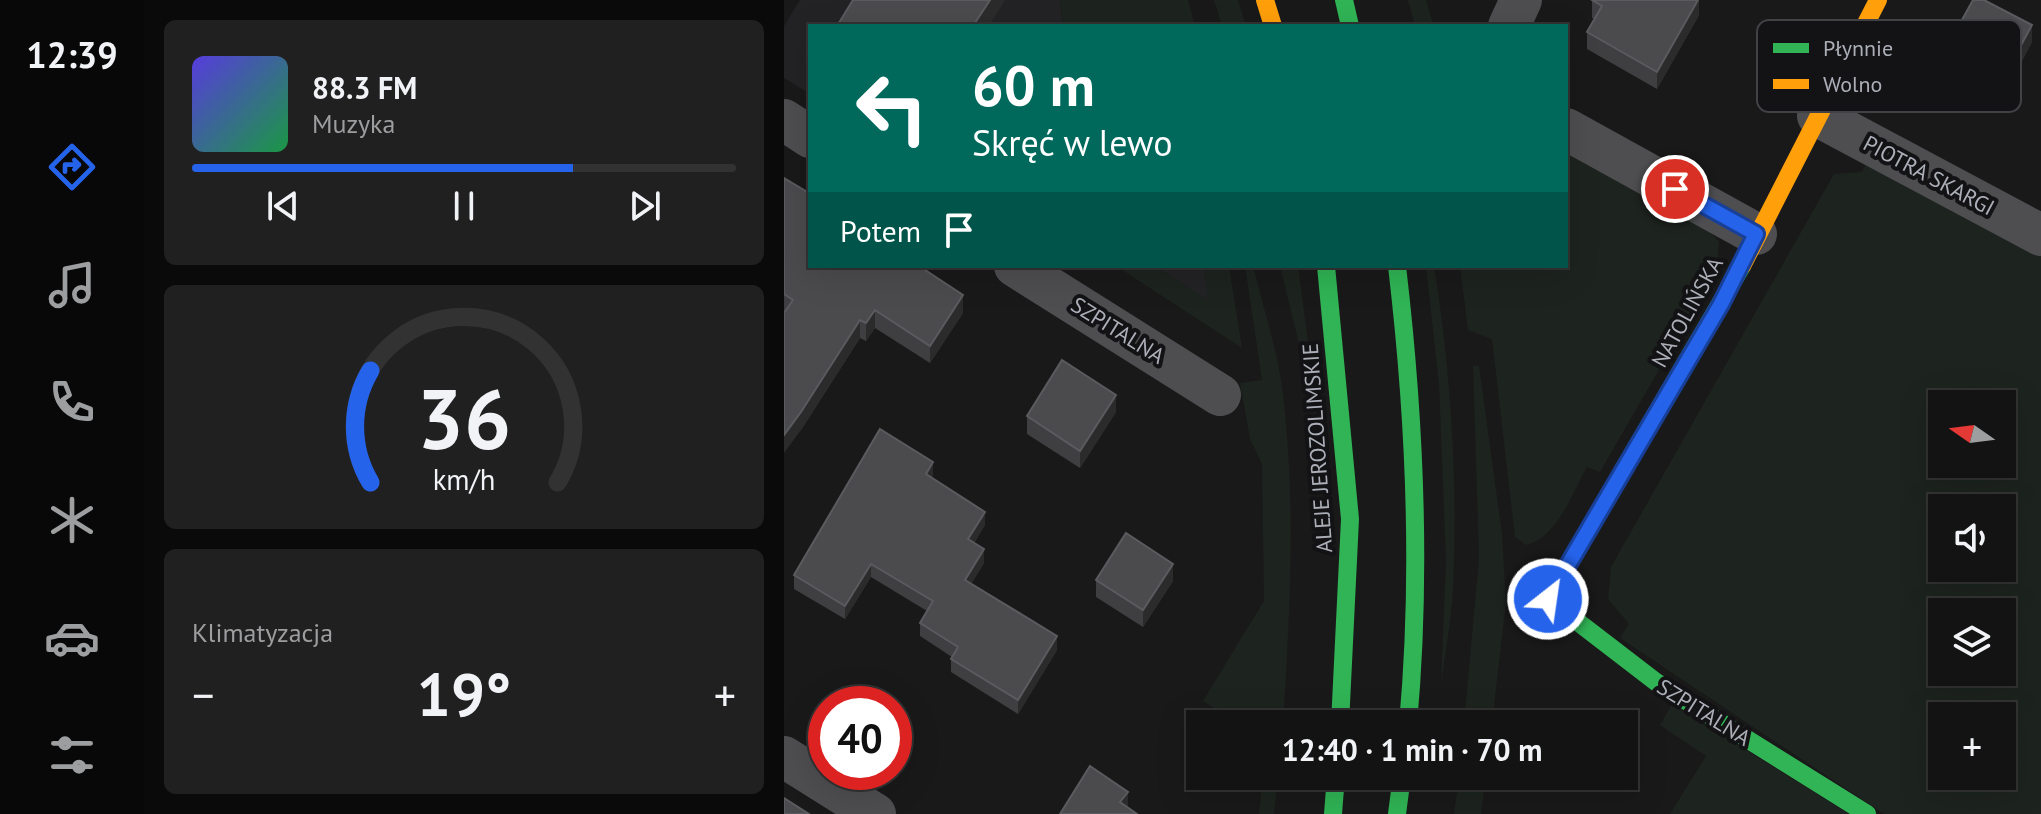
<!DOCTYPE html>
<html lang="pl">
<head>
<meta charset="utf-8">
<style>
	body { margin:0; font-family:"PT Sans",sans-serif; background:#202021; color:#f1f3f6; height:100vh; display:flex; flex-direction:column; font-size:30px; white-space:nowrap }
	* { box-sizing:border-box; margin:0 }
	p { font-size:26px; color:#9d9ea0 }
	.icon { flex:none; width:44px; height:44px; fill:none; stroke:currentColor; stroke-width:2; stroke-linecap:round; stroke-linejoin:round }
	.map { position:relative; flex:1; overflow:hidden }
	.panel { display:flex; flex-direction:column; gap:20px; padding:20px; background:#0a0a0a; width:640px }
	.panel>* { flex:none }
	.top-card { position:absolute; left:24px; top:24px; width:760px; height:244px; border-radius:0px; box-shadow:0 8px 32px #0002,0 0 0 2px #323233; background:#00695c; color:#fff; overflow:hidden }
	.needle { width:52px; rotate:284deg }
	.fabs { position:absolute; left:1144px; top:390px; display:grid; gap:16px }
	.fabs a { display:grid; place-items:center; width:88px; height:88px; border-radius:0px; background:#131313; box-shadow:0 8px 32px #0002,0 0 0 2px #323233; font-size:40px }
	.speed { position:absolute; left:24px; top:686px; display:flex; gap:16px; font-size:40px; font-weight:700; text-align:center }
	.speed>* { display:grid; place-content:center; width:104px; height:104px; border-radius:50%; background:#131313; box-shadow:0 8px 32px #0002,0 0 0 2px #323233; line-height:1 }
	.speed .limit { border:12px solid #d22; background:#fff; color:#111 }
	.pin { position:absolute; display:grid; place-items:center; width:68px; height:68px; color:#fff; margin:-34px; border:4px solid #fff; border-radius:50%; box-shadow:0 2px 8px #0007 }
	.me { position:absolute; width:88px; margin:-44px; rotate:30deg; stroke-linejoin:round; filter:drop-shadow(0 0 6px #0008) }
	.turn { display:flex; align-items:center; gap:28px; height:168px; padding:0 32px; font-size:36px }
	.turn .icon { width:104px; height:104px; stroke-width:2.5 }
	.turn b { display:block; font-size:56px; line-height:68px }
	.then { display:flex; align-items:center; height:76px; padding:0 32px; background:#0003; gap:16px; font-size:30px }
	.big { font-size:60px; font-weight:700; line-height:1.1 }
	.panel .widget { flex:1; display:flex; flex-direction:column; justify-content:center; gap:12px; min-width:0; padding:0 28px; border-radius:12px; background:#202021 }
	.panel .dial { align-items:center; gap:0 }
	.dial svg { height:208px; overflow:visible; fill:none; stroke:#323233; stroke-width:7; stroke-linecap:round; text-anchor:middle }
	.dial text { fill:#f1f3f6; stroke:none }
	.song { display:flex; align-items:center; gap:24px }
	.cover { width:96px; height:96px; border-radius:12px; background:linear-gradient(135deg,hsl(250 70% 55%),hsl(140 70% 35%)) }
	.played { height:8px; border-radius:4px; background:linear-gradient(90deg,#2563eb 70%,#323233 70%) }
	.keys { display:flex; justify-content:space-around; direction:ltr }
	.heat { display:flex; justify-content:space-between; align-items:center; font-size:44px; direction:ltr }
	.trip { position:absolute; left:402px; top:710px; width:452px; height:80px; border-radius:0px; background:#131313; box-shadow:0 8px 32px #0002,0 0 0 2px #323233; font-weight:700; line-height:80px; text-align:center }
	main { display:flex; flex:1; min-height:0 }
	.menu { display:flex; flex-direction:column; width:144px; justify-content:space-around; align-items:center; background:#080808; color:#9d9ea0 }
	.menu .icon { width:56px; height:56px }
	.menu .selected { color:#2563eb }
	.menu b { font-size:36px; color:#f1f3f6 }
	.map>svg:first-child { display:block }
	.built { fill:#232326 }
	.green { fill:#1d231e; fill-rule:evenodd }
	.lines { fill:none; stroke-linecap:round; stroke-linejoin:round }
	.street { stroke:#4e4e51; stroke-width:42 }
	.fast { stroke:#30b455; stroke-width:18 }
	.slow { stroke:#ff9f0a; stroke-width:18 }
	.wall { fill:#3f3f41 }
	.shaded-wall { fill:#2b2b2c }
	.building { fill:#4b4b4e; stroke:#5a5b5e; stroke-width:2 }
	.route-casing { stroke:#184099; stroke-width:20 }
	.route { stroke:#2563eb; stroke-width:14 }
	.labels { text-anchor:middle; stroke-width:8; stroke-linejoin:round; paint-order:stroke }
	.street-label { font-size:22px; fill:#acafb8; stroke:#131315 }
	.key { fill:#131315; stroke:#414246; stroke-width:2 }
	.key-label { font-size:22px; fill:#acafb8 }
</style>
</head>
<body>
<main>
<nav class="menu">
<b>12:39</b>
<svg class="icon selected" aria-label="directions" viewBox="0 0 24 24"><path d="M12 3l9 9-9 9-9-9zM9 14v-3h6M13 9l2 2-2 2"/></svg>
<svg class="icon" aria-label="music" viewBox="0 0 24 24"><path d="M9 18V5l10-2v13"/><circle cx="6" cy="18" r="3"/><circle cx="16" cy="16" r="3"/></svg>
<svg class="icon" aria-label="phone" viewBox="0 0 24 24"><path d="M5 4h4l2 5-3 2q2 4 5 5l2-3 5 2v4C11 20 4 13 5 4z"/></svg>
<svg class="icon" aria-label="climate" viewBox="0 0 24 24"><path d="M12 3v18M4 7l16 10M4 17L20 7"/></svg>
<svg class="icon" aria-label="car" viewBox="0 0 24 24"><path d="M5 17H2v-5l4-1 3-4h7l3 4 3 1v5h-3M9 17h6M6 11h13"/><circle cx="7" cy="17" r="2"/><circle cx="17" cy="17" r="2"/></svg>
<svg class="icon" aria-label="filters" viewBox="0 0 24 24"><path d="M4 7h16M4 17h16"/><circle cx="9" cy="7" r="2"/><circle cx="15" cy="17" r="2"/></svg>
</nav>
<section class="panel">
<div class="widget">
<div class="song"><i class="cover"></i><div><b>88.3 FM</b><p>Muzyka</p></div></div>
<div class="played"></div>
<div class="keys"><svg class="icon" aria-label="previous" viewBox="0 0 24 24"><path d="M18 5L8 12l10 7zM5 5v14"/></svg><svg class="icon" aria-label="pause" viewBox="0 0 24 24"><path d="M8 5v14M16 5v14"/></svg><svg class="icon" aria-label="next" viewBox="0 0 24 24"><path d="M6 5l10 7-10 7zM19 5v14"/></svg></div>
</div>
<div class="widget dial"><svg viewBox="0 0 100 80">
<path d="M14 69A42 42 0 1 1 86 69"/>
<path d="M14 69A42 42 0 0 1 14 26" stroke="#2563eb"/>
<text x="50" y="56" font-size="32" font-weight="700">36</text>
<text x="50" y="72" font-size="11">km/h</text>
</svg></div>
<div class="widget"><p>Klimatyzacja</p>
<div class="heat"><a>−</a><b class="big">19°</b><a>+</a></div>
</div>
</section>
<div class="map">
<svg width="1257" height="814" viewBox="0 0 1257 814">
	<rect width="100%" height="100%" fill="#191919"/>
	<path class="built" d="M 16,0 L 276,0 L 279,26 L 26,26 L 26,94 L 0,78 L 0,26 Z
		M 371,266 L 420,266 L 425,301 Z"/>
	<path class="green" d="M 276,0 L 404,0 L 411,26 L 279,26 Z
		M 430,0 L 454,0 L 462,26 L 438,26 Z
		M 624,0 L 642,0 L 650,26 L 631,26 Z
		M 782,147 L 919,222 L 935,242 L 933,269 L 816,472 L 803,467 C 788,493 774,537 742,545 L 731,537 L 708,339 L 684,330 L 676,266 L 782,266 Z
		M 1083,162 L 1257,256 L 1257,814 L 1100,814 L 836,638 L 845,624 L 824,599 L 827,567 L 1050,174 L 1078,172 ZM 1158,404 L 1218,404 L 1218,464 L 1158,464 ZM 1158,508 L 1218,508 L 1218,568 L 1158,568 ZM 1158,612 L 1218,612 L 1218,672 L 1158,672 ZM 1158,716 L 1218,716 L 1218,776 L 1158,776 Z
		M 332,266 L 371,266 L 424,300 L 420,266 L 445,266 L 458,348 Z
		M 461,266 L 469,266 C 478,303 491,342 497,380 C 513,493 506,611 499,724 L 455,724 L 419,701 L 480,601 L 478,464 L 466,439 L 456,383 L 478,380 Z
		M 496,266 L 514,266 L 527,364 L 519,360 Z
		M 642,266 L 650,266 C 667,370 674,484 669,589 C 667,622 661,654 657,686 L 662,559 L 655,385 Z
		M 689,366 L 695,366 L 718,534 L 722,602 L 708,724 L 680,724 L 695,558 Z
		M 888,704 L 1065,814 L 886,814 L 922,756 L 876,725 Z
		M 479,776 L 494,776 L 490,814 L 475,814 Z
		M 675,776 L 702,776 L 697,814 L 670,814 Z"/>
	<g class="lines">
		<path class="street" d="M 725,26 L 737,0
			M 1034,116 L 1257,235
			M 0,120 L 26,137
			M 782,129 L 972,234
			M 231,266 L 436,395
			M 0,757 L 91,814"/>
		<path class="fast" d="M 560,0 L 566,26
			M 542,266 L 566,519 L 556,724
			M 613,266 C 631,419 638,571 624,724
			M 958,266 L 764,599 L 872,682 L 1083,814
			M 549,814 L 552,776
			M 613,814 L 618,776"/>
		<path class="slow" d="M 481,0 L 489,26
			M 958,266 L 1094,0"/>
	</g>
	<path class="wall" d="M 808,0 L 915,0 L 915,15 L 873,89 L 803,49 L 803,32 L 811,19 L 808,18 Z
		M 1248,42 L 1216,102 L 1159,71 L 1159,54 Z
		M 0,178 L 179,313 L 146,363 L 91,328 L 82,341 L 76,338 L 17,430 L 0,312 Z
		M 332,412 L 296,468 L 243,434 L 243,416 Z
		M 149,476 L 148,478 L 201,525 L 190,543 L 200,563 L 187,584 L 273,650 L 234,714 L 167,672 L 167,659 L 168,657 L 136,636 L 136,623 L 143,611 L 87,577 L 61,619 L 10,589 L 10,575 Z
		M 312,580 L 389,581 L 359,627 L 312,597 Z"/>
	<path class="shaded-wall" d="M 206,0 L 220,0 L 220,2 L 205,26 L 189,26 Z
		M 914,0 L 915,0 L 915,15 L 873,89 L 873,72 Z
		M 1248,25 L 1248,42 L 1216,102 L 1216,84 Z
		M 179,295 L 179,313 L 146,363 L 146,346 Z
		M 91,310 L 91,328 L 82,341 L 82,323 Z
		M 76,320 L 76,338 L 17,430 L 0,453 L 0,435 Z
		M 332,395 L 332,412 L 296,468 L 296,451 Z
		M 149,462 L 149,476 L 142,487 L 142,474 Z
		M 201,512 L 201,525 L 184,552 L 184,539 Z
		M 200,549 L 200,563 L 181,594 L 181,580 Z
		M 87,564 L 87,577 L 61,619 L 61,606 Z
		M 389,564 L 389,581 L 359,627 L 359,610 Z
		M 273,636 L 273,650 L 234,714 L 234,700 Z
		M 344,792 L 344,807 L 336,802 Z"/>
	<path class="building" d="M 69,0 L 206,0 L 189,26 L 53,26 Z
		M 808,0 L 914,0 L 873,72 L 803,32 L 818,6 Z
		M 1189,0 L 1200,0 L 1248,25 L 1216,84 L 1159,54 Z
		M 0,178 L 25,193 L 26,192 L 26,266 L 135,266 L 179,295 L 146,346 L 91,310 L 82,323 L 76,320 L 17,412 L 0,435 L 0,313 L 9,300 L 0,294 Z
		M 278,360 L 332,395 L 296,451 L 243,416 Z
		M 96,429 L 149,462 L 142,474 L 201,512 L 184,539 L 200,549 L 181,580 L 273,636 L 234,700 L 167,659 L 174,647 L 136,623 L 149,601 L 87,564 L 61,606 L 10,575 Z
		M 342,533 L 389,564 L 359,610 L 312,580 Z
		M 306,766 L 344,792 L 336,802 L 353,814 L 276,814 Z
		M 0,798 L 25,814 L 0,814 Z"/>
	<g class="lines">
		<defs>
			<path id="route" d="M 764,599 L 937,304 L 972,234 L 891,189"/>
		</defs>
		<use href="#route" class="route-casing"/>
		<use href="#route" class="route"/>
	</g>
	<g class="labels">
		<g class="street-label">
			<text transform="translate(1145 175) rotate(28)" y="8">PIOTRA SKARGI</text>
			<text transform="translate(903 312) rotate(-61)" y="8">NATOLIŃSKA</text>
			<text transform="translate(334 330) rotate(32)" y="8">SZPITALNA</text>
			<text transform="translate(533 448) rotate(-94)" y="8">ALEJE JEROZOLIMSKIE</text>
			<text transform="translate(920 712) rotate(32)" y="8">SZPITALNA</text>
		</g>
	</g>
	<rect x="973" y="20" width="264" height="92" rx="12" class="key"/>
	<rect x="989" y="43" width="36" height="10" fill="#30b455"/>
	<rect x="989" y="79" width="36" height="10" fill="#ff9f0a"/>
	<g class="key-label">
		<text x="1039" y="56">Płynnie</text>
		<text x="1039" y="92">Wolno</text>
	</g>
</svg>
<div class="fabs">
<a><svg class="needle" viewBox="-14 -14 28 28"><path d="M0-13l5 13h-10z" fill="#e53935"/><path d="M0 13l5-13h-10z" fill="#9d9ea0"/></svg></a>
<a><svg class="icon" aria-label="sound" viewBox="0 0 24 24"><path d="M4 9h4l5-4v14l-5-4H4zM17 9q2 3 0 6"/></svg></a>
<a><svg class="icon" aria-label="layers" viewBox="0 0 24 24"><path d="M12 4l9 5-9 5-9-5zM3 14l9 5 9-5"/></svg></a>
<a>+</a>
</div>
<div class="speed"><div class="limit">40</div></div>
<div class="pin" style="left:891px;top:189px;background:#d93025"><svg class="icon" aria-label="arrive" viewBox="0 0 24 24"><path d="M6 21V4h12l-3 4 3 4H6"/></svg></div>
<svg class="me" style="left:764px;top:599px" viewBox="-20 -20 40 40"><circle r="17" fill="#2563eb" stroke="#fff" stroke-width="3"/><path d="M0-11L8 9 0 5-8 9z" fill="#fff"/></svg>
<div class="trip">12:40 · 1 min · 70 m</div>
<div class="top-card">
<div class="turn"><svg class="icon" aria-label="left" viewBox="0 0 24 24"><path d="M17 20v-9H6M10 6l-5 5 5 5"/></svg><div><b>60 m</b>Skręć w lewo</div></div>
<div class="then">Potem<svg class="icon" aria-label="arrive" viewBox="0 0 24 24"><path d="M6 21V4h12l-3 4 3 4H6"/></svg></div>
</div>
</div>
</main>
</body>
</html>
